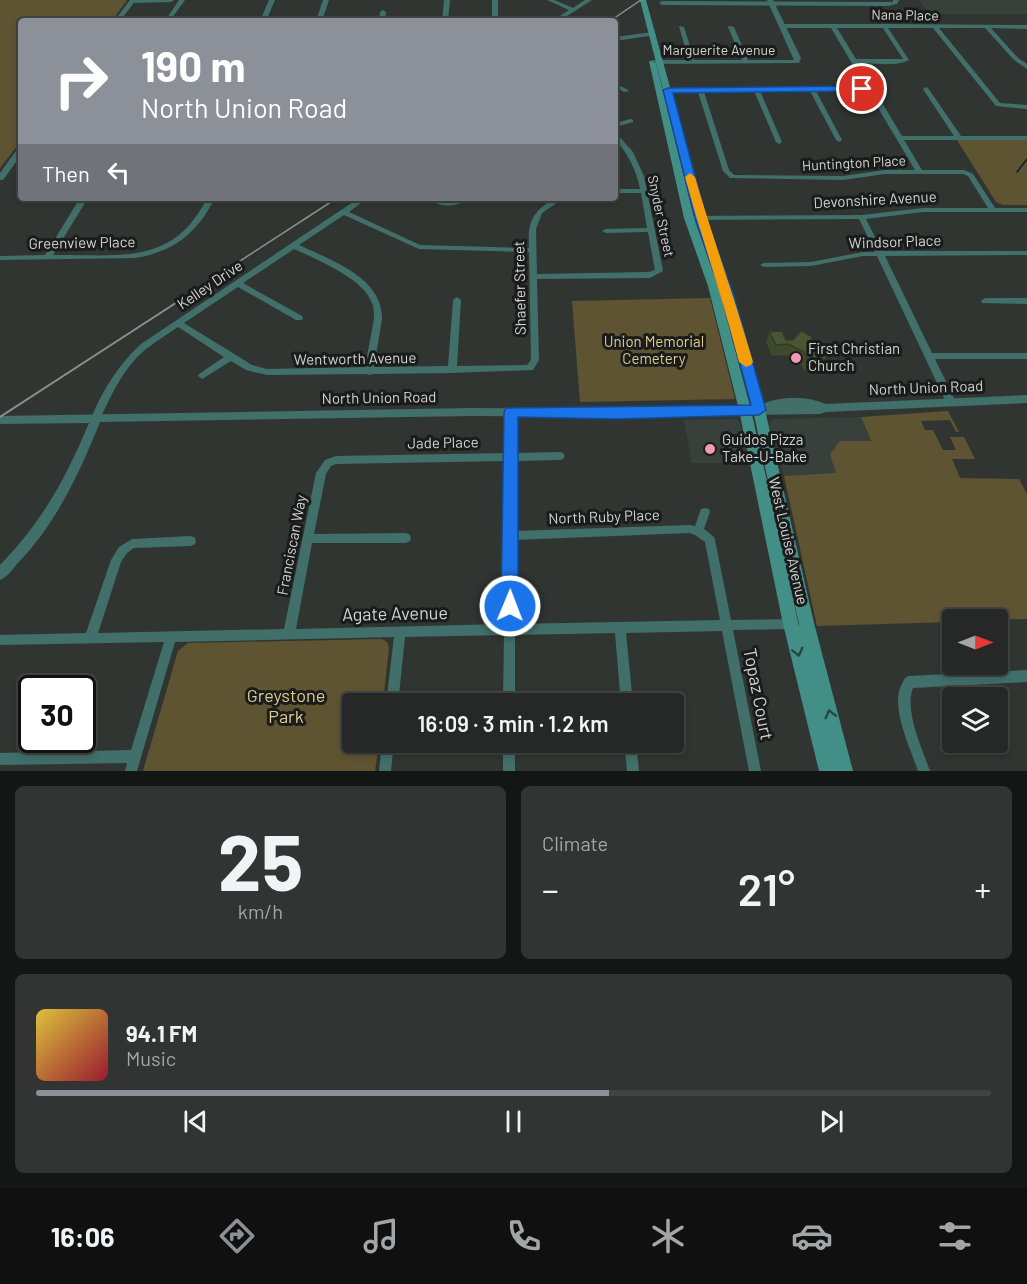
<!DOCTYPE html>
<html lang="en">
<head>
<meta charset="utf-8">
<style>
	body { margin:0; font-family:Barlow,sans-serif; background:#313432; color:#f1f3f6; height:100vh; display:flex; flex-direction:column; font-size:22px; white-space:nowrap }
	* { box-sizing:border-box; margin:0 }
	p { font-size:20px; color:#a3a6a7 }
	.icon { flex:none; width:33px; height:33px; fill:none; stroke:currentColor; stroke-width:2; stroke-linecap:round; stroke-linejoin:round }
	.map { position:relative; height:771px; overflow:hidden }
	.side { display:flex; flex-direction:column; gap:15px; padding:15px; background:#141615; flex:1 }
	.side>* { flex:none }
	.banner { position:absolute; left:18px; top:18px; width:600px; height:183px; border-radius:6px; box-shadow:0 3px 9px #0003,0 0 0 2px #424443; background:#8c9099; color:#fff; overflow:hidden }
	.needle { width:39px; rotate:90deg }
	.fabs { position:absolute; left:942px; top:609px; display:grid; gap:12px }
	.fabs a { display:grid; place-items:center; width:66px; height:66px; border-radius:6px; background:#252826; box-shadow:0 3px 9px #0003,0 0 0 2px #424443; font-size:30px }
	.speed { position:absolute; left:18px; top:675px; display:flex; gap:12px; font-size:30px; font-weight:700; text-align:center }
	.speed>* { display:grid; place-content:center; width:78px; height:78px; border-radius:50%; background:#252826; box-shadow:0 3px 9px #0003,0 0 0 2px #424443; line-height:1 }
	.speed .limit { border:3px solid #111; border-radius:9px; background:#fff; color:#111 }
	.pin { position:absolute; display:grid; place-items:center; width:51px; height:51px; color:#fff; margin:-26px; border:3px solid #fff; border-radius:50%; box-shadow:0 2px 6px #0007 }
	.me { position:absolute; width:66px; margin:-33px; rotate:1deg; stroke-linejoin:round; filter:drop-shadow(0 0 4px #0008) }
	.turn { display:flex; align-items:center; gap:21px; height:126px; padding:0 24px; font-size:27px }
	.turn .icon { width:78px; height:78px; stroke-width:2.5 }
	.turn b { display:block; font-size:42px; line-height:51px }
	.then { display:flex; align-items:center; height:57px; padding:0 24px; background:#0003; gap:12px; font-size:22px }
	.big { font-size:45px; font-weight:600; line-height:1.1 }
	.side .tile { flex:1; display:flex; flex-direction:column; justify-content:center; gap:9px; min-width:0; padding:0 21px; border-radius:9px; background:#313432 }
	.side .dial { align-items:center; gap:0 }
	.dial b { font-size:78px; line-height:1 }
	.song { display:flex; align-items:center; gap:18px }
	.cover { width:72px; height:72px; border-radius:9px; background:linear-gradient(135deg,hsl(50 70% 55%),hsl(350 70% 35%)) }
	.played { height:6px; border-radius:3px; background:linear-gradient(90deg,#8c9099 60%,#424443 60%) }
	.keys { display:flex; justify-content:space-around; direction:ltr }
	.heat { display:flex; justify-content:space-between; align-items:center; font-size:33px; direction:ltr }
	.side .tiles { flex:1; display:grid; gap:15px; grid-template-columns:1fr 1fr }
	.tile:last-child { grid-column:span 2 }
	.trip { position:absolute; left:342px; top:693px; width:342px; height:60px; border-radius:6px; background:#252826; box-shadow:0 3px 9px #0003,0 0 0 2px #424443; font-weight:600; line-height:60px; text-align:center }
	.tab-bar { display:flex; height:96px; justify-content:space-around; align-items:center; background:#0f100f; color:#a3a6a7 }
	.tab-bar .icon { width:42px; height:42px }
	.tab-bar .selected { color:#8c9099 }
	.tab-bar b { font-size:27px; color:#f1f3f6 }
	.map>svg:first-child { display:block }
	.built { fill:#37403a }
	.green { fill:#5e5432 }
	.lines { fill:none; stroke-linecap:round; stroke-linejoin:round }
	.stream { stroke:#00242d; stroke-width:1.5 }
	.minor { fill:#416f6a; fill-rule:evenodd }
	.tertiary { fill:#416f6a; fill-rule:evenodd }
	.secondary { fill:#428f88; fill-rule:evenodd }
	.rail-far1 { stroke:#8c8f8d; stroke-width:1.5 }
	.rail { stroke:#8c8f8d; stroke-width:2 }
	.wall { fill:#3f492c }
	.building { fill:#495533; stroke:#333c24; stroke-width:1.5 }
	.oneway { stroke:#284441 }
	.route { fill:#1a73e8; stroke:#114b97; stroke-width:1.5 }
	.slow { fill:#f59e0b }
	.poi-dot { fill:#f09ab5; stroke:#1a1c1b; stroke-width:2 }
	.labels { text-anchor:middle; stroke-width:6; stroke-linejoin:round; paint-order:stroke }
	.far-street-label { font-size:14px; fill:#d2d4d3; stroke:#1a1c1b }
	.street-label { font-size:15px; fill:#d2d4d3; stroke:#1a1c1b }
	.park-label { font-size:15px; fill:#decb8c; stroke:#1a1c1b }
	.poi-label { font-size:15px; fill:#d2d4d3; stroke:#1a1c1b; text-anchor:start }
	.near-street-label { font-size:18px; fill:#d2d4d3; stroke:#1a1c1b }
	.near-park-label { font-size:18px; fill:#decb8c; stroke:#1a1c1b }
</style>
</head>
<body>
<div class="map">
<svg width="1027" height="771" viewBox="0 0 1027 771">
	<rect width="100%" height="100%" fill="#313532"/>
	<path class="built" d="M 919,0 L 1027,0 L 1027,14 L 930,14 Z
		M 861,417 L 871,442 L 836,474 L 784,476 L 769,423 L 773,419 Z
		M 737,419 L 740,423 L 750,463 L 692,463 L 684,420 Z"/>
	<path class="green" d="M 0,0 L 127,0 L 112,21 L 21,21 L 21,141 L 0,168 Z
		M 957,140 L 1027,140 L 1027,205 L 1003,205 L 996,202 Z
		M 710,298 L 735,399 L 580,402 L 572,301 Z
		M 948,411 L 959,432 L 956,432 L 950,420 L 921,421 L 925,430 L 933,430 L 943,450 L 956,450 L 950,437 L 964,437 L 975,459 L 952,459 L 960,478 L 1019,479 L 1027,494 L 1027,619 L 952,620 L 952,622 L 817,626 L 784,476 L 836,473 L 830,454 L 840,441 L 871,441 L 861,417 Z
		M 382,639 L 387,642 L 389,647 L 383,703 L 352,704 L 352,742 L 379,743 L 375,771 L 143,771 L 178,651 L 188,643 Z"/>
	<g class="lines">
		<path class="stream" d="M 1017,172 L 1027,159"/>
		<path class="minor" d="M 131,0 L 174,0 L 171,2 L 133,3 L 131,2 Z
			M 179,0 L 185,0 L 172,18 L 210,18 L 213,20 L 165,21 Z
			M 269,0 L 275,0 L 266,21 L 260,21 Z
			M 323,0 L 329,0 L 322,21 L 316,21 Z
			M 444,0 L 450,0 L 448,21 L 442,21 Z
			M 492,0 L 498,0 L 498,21 L 492,21 Z
			M 547,0 L 554,0 L 573,8 L 585,0 L 592,0 L 559,21 L 552,21 L 569,10 Z
			M 893,0 L 899,0 L 897,4 L 888,6 L 662,5 L 659,3 L 662,1 L 888,2 L 893,2 Z
			M 383,10 L 386,12 L 385,21 L 379,21 L 380,12 Z
			M 884,24 L 1027,25 L 1027,29 L 991,28 L 1018,58 L 1027,64 L 1027,69 L 1014,60 L 985,28 L 939,28 L 1000,103 L 1027,105 L 1027,109 L 996,106 L 933,28 L 888,28 L 909,60 C 897,67 872,63 858,63 L 902,136 L 954,136 L 923,89 L 926,87 L 928,88 L 961,136 L 1027,136 L 1027,140 L 904,140 L 922,170 L 964,170 L 973,174 L 995,208 L 1027,208 L 1027,212 L 923,212 L 866,219 L 882,251 L 1027,251 L 1027,255 L 885,256 L 932,353 L 1027,353 L 1027,359 L 935,359 L 956,402 L 954,404 L 948,404 L 946,402 L 877,256 L 863,256 L 811,266 L 764,267 L 760,265 L 764,263 L 811,262 L 863,252 L 875,252 L 859,219 L 689,220 L 685,218 L 689,216 L 862,215 L 923,208 L 988,208 L 968,176 L 963,174 L 885,174 L 843,180 L 730,178 L 723,171 L 698,92 L 659,92 L 656,90 L 659,88 L 866,87 L 831,28 L 782,28 L 779,26 L 782,24 ZM 837,28 L 883,28 L 903,59 L 856,59 ZM 754,91 L 776,142 L 779,144 L 782,142 L 760,91 L 810,91 L 836,140 L 839,142 L 842,140 L 816,91 L 868,91 L 915,170 L 885,170 L 843,176 L 734,175 L 729,170 L 704,92 Z
			M 679,26 L 684,27 L 695,62 L 694,63 L 689,62 Z
			M 729,26 L 734,27 L 749,62 L 748,63 L 743,62 L 728,27 Z
			M 653,32 L 656,34 L 655,35 L 615,41 L 615,37 Z
			M 615,52 L 621,55 L 618,57 L 615,56 Z
			M 615,83 L 628,90 L 629,91 L 624,92 L 615,87 Z
			M 631,119 L 633,120 L 633,122 L 615,127 L 615,123 Z
			M 615,133 L 617,134 L 633,152 L 644,176 L 663,271 L 650,278 L 537,279 L 539,360 L 533,370 L 452,373 L 373,374 L 369,375 L 366,374 L 267,375 L 246,370 L 231,361 L 202,379 L 198,376 L 199,374 L 224,357 L 178,327 C 168,334 156,341 146,349 C 123,368 112,394 99,421 L 93,421 L 91,418 C 103,390 118,365 141,344 L 359,198 L 368,198 L 349,212 L 420,245 L 529,248 C 528,229 529,216 546,204 C 552,200 556,198 564,198 L 542,213 L 536,229 L 537,274 L 649,272 L 655,270 L 648,232 L 606,233 L 602,231 L 606,229 L 647,228 L 641,193 L 615,193 L 615,189 L 640,189 C 636,169 628,154 615,139 ZM 344,215 L 419,249 L 529,252 L 531,360 L 527,365 L 457,366 L 461,300 L 457,297 L 453,300 L 448,366 L 374,367 L 382,319 C 383,277 330,260 299,245 ZM 294,249 C 316,259 362,278 371,301 C 374,306 374,313 374,319 L 365,367 L 267,369 L 252,365 L 184,323 L 238,287 L 296,320 L 302,320 L 303,318 L 302,316 L 243,283 Z
			M 80,198 L 88,198 L 53,255 C 118,254 173,267 207,198 L 215,198 C 197,233 174,252 135,258 L 0,260 L 0,256 L 45,255 Z
			M 426,198 C 434,198 440,201 448,202 C 455,203 461,198 469,198 C 456,209 439,207 426,198 Z
			M 985,298 L 1027,298 L 1027,304 L 982,303 L 981,301 Z
			M 511,409 L 514,410 L 516,412 L 516,453 L 560,452 L 563,453 L 565,456 L 563,459 L 560,460 L 516,461 L 515,531 L 689,525 L 695,526 L 701,509 L 705,508 L 709,509 L 710,512 L 704,529 L 714,537 L 715,540 L 731,620 L 791,619 L 795,620 L 797,624 L 795,628 L 791,629 L 733,630 L 761,771 L 749,771 L 722,631 L 626,633 L 633,704 L 621,704 L 615,633 L 515,635 L 515,704 L 503,704 L 504,635 L 405,637 L 398,704 L 386,704 L 394,637 L 175,642 L 137,771 L 125,771 L 127,763 L 0,765 L 0,753 L 131,750 L 164,642 L 0,645 L 0,635 L 86,633 L 111,560 L 119,547 L 132,539 L 191,536 L 195,538 L 196,541 L 195,544 L 191,546 L 134,548 L 127,553 L 121,562 L 98,633 L 284,629 L 316,473 L 325,460 L 336,456 L 506,453 L 506,412 L 508,410 ZM 506,461 L 504,624 L 296,629 L 312,543 L 406,543 L 410,541 L 411,538 L 410,535 L 406,533 L 314,534 L 326,474 L 331,466 L 336,464 ZM 689,533 L 695,535 L 705,542 L 720,620 L 515,624 L 515,540 Z
			M 1027,670 L 1027,682 L 913,688 C 904,711 922,748 930,771 L 918,771 C 910,748 894,715 899,691 C 900,687 903,682 905,678 L 909,676 Z
			M 382,742 L 394,742 L 391,771 L 379,771 Z
			M 503,742 L 515,742 L 515,771 L 503,771 Z
			M 624,742 L 636,742 L 639,771 L 627,771 Z"/>
		<path class="tertiary" d="M 130,0 L 136,0 L 120,21 L 114,21 Z
			M 767,0 L 773,0 L 801,58 L 799,63 L 652,64 L 649,62 L 652,60 L 794,60 Z
			M 18,148 L 21,148 L 21,155 L 3,180 L 0,180 L 0,173 Z
			M 1027,395 L 1027,403 L 826,412 L 820,414 L 616,417 L 471,416 L 100,422 C 79,474 56,524 17,564 C 12,570 7,577 0,580 L 0,565 C 42,522 66,478 89,423 L 0,424 L 0,416 L 471,408 L 616,409 L 758,406 C 779,396 804,395 826,404 Z"/>
		<path class="secondary" d="M 640,0 L 646,0 L 706,218 L 733,296 L 765,410 L 814,623 L 853,771 L 819,771 L 783,624 L 739,410 L 708,286 L 684,218 L 649,61 L 656,63 L 694,218 L 718,286 L 751,410 L 799,624 L 799,627 L 753,410 L 723,296 L 696,218 Z"/>
		<path class="rail-far1" d="M 610,21 L 641,0
			M 183,298 L 337,198"/>
		<path class="rail" d="M 0,417 L 185,297"/>
	</g>
	<path class="wall" d="M 769,332 L 786,340 L 810,347 L 812,351 L 827,359 L 823,369 L 804,371 L 800,362 L 785,355 L 772,356 L 766,342 Z"/>
	<path class="building" d="M 782,331 L 786,340 L 793,340 L 801,331 L 813,337 L 808,344 L 812,351 L 823,350 L 827,359 L 808,360 L 804,352 L 788,344 L 776,345 L 769,332 Z"/>
	<defs><path id="oneway-chevron" d="M-2-3.5L2.5 0L-2 3.5" fill="none" stroke-width="1.6" stroke-linecap="round" stroke-linejoin="round" transform="scale(1.5)"/></defs>
	<g class="oneway">
		<use href="#oneway-chevron" transform="translate(798 652) rotate(76)"/>
		<use href="#oneway-chevron" transform="translate(830 714) rotate(-104)"/>
	</g>
	<path class="route" d="M 862,86 L 865,87 L 865,91 L 673,93 L 706,218 L 734,296 L 766,410 L 759,415 L 616,419 L 518,417 L 518,606 L 516,611 L 510,614 L 504,611 L 501,606 L 504,412 L 506,408 L 751,405 L 722,296 L 695,218 L 663,90 L 668,88 Z"/>
	<path class="slow" d="M 690,173 L 695,177 C 713,239 735,299 753,362 L 751,365 L 746,367 L 739,362 C 723,299 702,239 685,177 Z"/>
	<g class="poi-dot">
		<circle cx="796" cy="358" r="6"/>
		<circle cx="710" cy="449" r="6"/>
	</g>
	<g class="labels">
		<g class="far-street-label">
			<text transform="translate(905 15) rotate(1)" y="5">Nana Place</text>
			<text x="719" y="55">Marguerite Avenue</text>
			<text transform="translate(854 163) rotate(-3)" y="5">Huntington Place</text>
			<text transform="translate(661 216) rotate(78)" y="5">Snyder Street</text>
		</g>
		<g class="street-label">
			<text transform="translate(875 200) rotate(-3)" y="5">Devonshire Avenue</text>
			<text transform="translate(895 242) rotate(-2)" y="5">Windsor Place</text>
			<text transform="translate(82 243) rotate(-1)" y="5">Greenview Place</text>
			<text transform="translate(210 285) rotate(-34)" y="5">Kelley Drive</text>
			<text transform="translate(520 288) rotate(-91)" y="5">Shaefer Street</text>
			<text transform="translate(355 359) rotate(-1)" y="5">Wentworth Avenue</text>
			<text transform="translate(926 388) rotate(-2)" y="5">North Union Road</text>
			<text transform="translate(379 398) rotate(-1)" y="5">North Union Road</text>
			<text transform="translate(443 443) rotate(-1)" y="5">Jade Place</text>
			<text transform="translate(604 517) rotate(-2)" y="5">North Ruby Place</text>
			<text transform="translate(788 541) rotate(77)" y="5">West Louise Avenue</text>
			<text transform="translate(292 545) rotate(-79)" y="5">Franciscan Way</text>
		</g>
		<g class="park-label">
			<text x="654" y="347">Union Memorial<tspan x="654" dy="17">Cemetery</tspan></text>
		</g>
		<g class="poi-label">
			<text x="808" y="354">First Christian<tspan x="808" dy="17">Church</tspan></text>
			<text x="722" y="445">Guidos Pizza<tspan x="722" dy="17">Take-U-Bake</tspan></text>
		</g>
		<g class="near-street-label">
			<text transform="translate(395 614) rotate(-1)" y="6">Agate Avenue</text>
			<text transform="translate(758 694) rotate(79)" y="6">Topaz Court</text>
		</g>
		<g class="near-park-label">
			<text x="286" y="702">Greystone<tspan x="286" dy="21">Park</tspan></text>
		</g>
	</g>
</svg>
<div class="fabs">
<a><svg class="needle" viewBox="-14 -14 28 28"><path d="M0-13l5 13h-10z" fill="#e53935"/><path d="M0 13l5-13h-10z" fill="#a3a6a7"/></svg></a>
<a><svg class="icon" aria-label="layers" viewBox="0 0 24 24"><path d="M12 4l9 5-9 5-9-5zM3 14l9 5 9-5"/></svg></a>
</div>
<div class="speed"><div class="limit">30</div></div>
<div class="pin" style="left:862px;top:89px;background:#d93025"><svg class="icon" aria-label="arrive" viewBox="0 0 24 24"><path d="M6 21V4h12l-3 4 3 4H6"/></svg></div>
<svg class="me" style="left:510px;top:606px" viewBox="-20 -20 40 40"><circle r="17" fill="#1a73e8" stroke="#fff" stroke-width="3"/><path d="M0-11L8 9 0 5-8 9z" fill="#fff"/></svg>
<div class="trip">16:09 · 3 min · 1.2 km</div>
<div class="banner">
<div class="turn"><svg class="icon" aria-label="right" viewBox="0 0 24 24"><path d="M7 20v-9h11M14 6l5 5-5 5"/></svg><div><b>190 m</b>North Union Road</div></div>
<div class="then">Then<svg class="icon" aria-label="left" viewBox="0 0 24 24"><path d="M17 20v-9H6M10 6l-5 5 5 5"/></svg></div>
</div>
</div>
<section class="side">
<div class="tiles">
<div class="tile dial"><b>25</b><p>km/h</p></div>
<div class="tile"><p>Climate</p>
<div class="heat"><a>−</a><b class="big">21°</b><a>+</a></div>
</div>
<div class="tile">
<div class="song"><i class="cover"></i><div><b>94.1 FM</b><p>Music</p></div></div>
<div class="played"></div>
<div class="keys"><svg class="icon" aria-label="previous" viewBox="0 0 24 24"><path d="M18 5L8 12l10 7zM5 5v14"/></svg><svg class="icon" aria-label="pause" viewBox="0 0 24 24"><path d="M8 5v14M16 5v14"/></svg><svg class="icon" aria-label="next" viewBox="0 0 24 24"><path d="M6 5l10 7-10 7zM19 5v14"/></svg></div>
</div>
</div>
</section>
<nav class="tab-bar">
<b>16:06</b>
<svg class="icon selected" aria-label="directions" viewBox="0 0 24 24"><path d="M12 3l9 9-9 9-9-9zM9 14v-3h6M13 9l2 2-2 2"/></svg>
<svg class="icon" aria-label="music" viewBox="0 0 24 24"><path d="M9 18V5l10-2v13"/><circle cx="6" cy="18" r="3"/><circle cx="16" cy="16" r="3"/></svg>
<svg class="icon" aria-label="phone" viewBox="0 0 24 24"><path d="M5 4h4l2 5-3 2q2 4 5 5l2-3 5 2v4C11 20 4 13 5 4z"/></svg>
<svg class="icon" aria-label="climate" viewBox="0 0 24 24"><path d="M12 3v18M4 7l16 10M4 17L20 7"/></svg>
<svg class="icon" aria-label="car" viewBox="0 0 24 24"><path d="M5 17H2v-5l4-1 3-4h7l3 4 3 1v5h-3M9 17h6M6 11h13"/><circle cx="7" cy="17" r="2"/><circle cx="17" cy="17" r="2"/></svg>
<svg class="icon" aria-label="filters" viewBox="0 0 24 24"><path d="M4 7h16M4 17h16"/><circle cx="9" cy="7" r="2"/><circle cx="15" cy="17" r="2"/></svg>
</nav>
</body>
</html>
